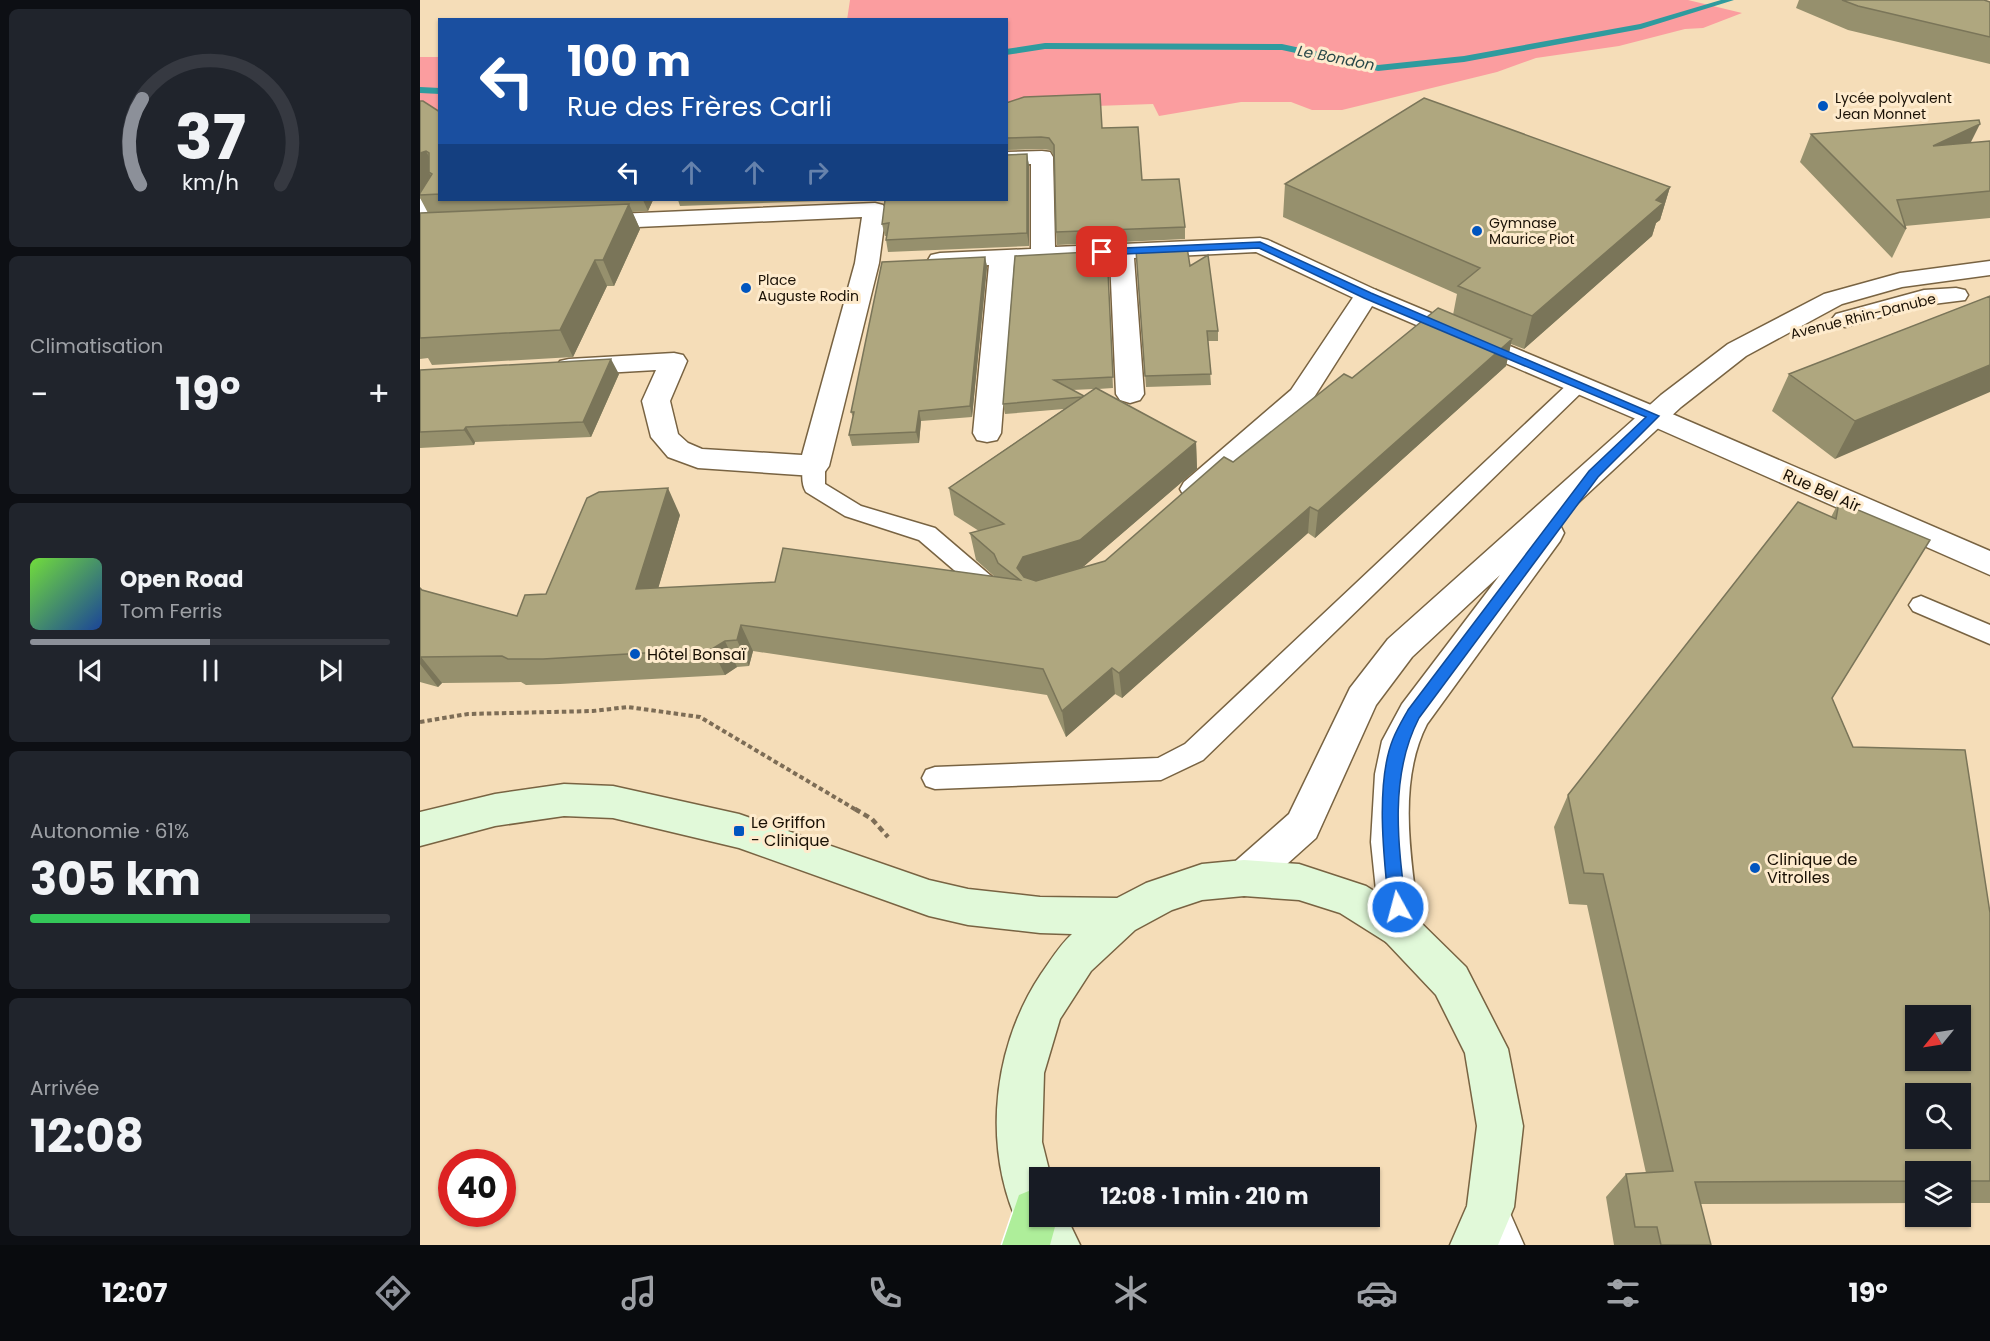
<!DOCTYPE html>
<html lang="fr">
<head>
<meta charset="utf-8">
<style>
	body { margin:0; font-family:Poppins,sans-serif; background:#20242c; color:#f1f3f6; height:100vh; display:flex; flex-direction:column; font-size:22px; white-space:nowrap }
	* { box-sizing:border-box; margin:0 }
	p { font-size:20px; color:#9ea1a6 }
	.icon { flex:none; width:33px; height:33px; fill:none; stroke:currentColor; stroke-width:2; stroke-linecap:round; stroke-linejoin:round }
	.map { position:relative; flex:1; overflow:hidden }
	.side { display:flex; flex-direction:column; gap:9px; padding:9px; background:#0d0f14; width:420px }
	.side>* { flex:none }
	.guide { position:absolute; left:18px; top:18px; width:570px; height:183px; border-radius:0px; box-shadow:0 2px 4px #0004; background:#1a4fa0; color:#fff; overflow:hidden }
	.needle { width:39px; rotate:240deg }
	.tools { position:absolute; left:1485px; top:1005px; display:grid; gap:12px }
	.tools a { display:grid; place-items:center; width:66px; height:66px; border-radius:0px; background:#171b24; box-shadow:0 2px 4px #0004; font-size:30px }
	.speed { position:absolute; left:18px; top:1149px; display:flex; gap:12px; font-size:30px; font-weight:700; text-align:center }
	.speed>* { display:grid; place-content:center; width:78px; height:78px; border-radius:50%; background:#171b24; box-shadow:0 2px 4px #0004; line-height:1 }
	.speed .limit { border:9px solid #d22; background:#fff; color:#111 }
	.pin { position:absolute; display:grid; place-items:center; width:51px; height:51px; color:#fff; margin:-26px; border-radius:12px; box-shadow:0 3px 9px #0006 }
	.me { position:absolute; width:66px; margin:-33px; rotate:353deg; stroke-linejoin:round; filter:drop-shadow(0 0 4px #0008) }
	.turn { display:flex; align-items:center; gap:21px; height:126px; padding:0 30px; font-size:27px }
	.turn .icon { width:78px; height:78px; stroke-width:2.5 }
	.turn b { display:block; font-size:42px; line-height:51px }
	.lanes { display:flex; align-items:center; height:57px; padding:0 30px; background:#0003; justify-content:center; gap:30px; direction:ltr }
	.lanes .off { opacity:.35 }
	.big { font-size:45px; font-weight:700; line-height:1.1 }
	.side .tile { flex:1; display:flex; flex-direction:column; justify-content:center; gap:9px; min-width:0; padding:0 21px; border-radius:9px; background:#20242c }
	.side .dial { align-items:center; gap:0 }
	.dial svg { height:156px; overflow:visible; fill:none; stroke:#363941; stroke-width:7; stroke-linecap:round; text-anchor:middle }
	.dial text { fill:#f1f3f6; stroke:none }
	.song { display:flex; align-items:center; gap:18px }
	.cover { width:72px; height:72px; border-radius:9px; background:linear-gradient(135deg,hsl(100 70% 55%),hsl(220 70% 35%)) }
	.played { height:6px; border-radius:3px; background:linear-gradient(90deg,#8c9099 50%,#363941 50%) }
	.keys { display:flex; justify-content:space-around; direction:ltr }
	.heat { display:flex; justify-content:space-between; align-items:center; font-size:33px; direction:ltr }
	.charge { height:9px; border-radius:4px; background:linear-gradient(90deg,#34c759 61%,#363941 0) }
	.trip { position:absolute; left:609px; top:1167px; width:351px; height:60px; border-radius:0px; background:#171b24; box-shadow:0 2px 4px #0004; font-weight:700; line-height:60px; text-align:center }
	.tabs { display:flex; height:96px; justify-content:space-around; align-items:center; background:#090b0e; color:#9ea1a6 }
	.tabs .icon { width:42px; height:42px }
	.tabs .selected { color:#8c9099 }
	.tabs b { font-size:27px; color:#f1f3f6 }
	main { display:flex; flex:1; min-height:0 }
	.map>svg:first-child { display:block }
	.green { fill:#fb9d9f }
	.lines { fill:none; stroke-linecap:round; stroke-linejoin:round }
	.stream { fill:#2f9b9e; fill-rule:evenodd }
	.service-casing { stroke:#786342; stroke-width:3 }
	.pedestrian-casing { stroke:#786342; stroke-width:3 }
	.minor-casing { stroke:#786342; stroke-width:3 }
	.tertiary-casing { stroke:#786342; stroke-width:3 }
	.secondary-casing { stroke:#786342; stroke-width:3 }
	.trunk-casing { stroke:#fff; stroke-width:3 }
	.path-far1 { stroke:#7d6d56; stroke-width:4; stroke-dasharray:4.5 3; stroke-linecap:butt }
	.path { stroke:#7d6d56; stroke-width:4.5; stroke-dasharray:6 4; stroke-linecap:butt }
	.service { fill:#fff; fill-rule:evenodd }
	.pedestrian { fill:#fff; fill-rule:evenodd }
	.minor { fill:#fff; fill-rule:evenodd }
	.tertiary { fill:#fff; fill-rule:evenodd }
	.secondary { fill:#e1f9d9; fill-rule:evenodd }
	.trunk { fill:#aeee9a; fill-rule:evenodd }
	.wall { fill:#96906d; fill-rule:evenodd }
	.shaded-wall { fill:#7a7559 }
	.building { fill:#afa77f; stroke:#7a7559; stroke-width:1.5; fill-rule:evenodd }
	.route { fill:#1a73e8; stroke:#114b97; stroke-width:1.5 }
	.poi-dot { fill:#0055bf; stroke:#feebcd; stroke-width:2 }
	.labels { text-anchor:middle; stroke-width:6; stroke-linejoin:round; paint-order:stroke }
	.far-poi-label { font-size:14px; fill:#1a1105; stroke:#feebcd; text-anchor:start }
	.far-street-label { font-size:14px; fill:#1a1105; stroke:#feebcd }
	.far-water-label { font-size:15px; font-style:italic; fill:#284748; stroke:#feebcd }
	.street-label { font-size:16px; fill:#1a1105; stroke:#feebcd }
	.poi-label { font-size:16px; fill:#1a1105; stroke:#feebcd; text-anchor:start }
</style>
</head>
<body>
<main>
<section class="side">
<div class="tile dial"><svg viewBox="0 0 100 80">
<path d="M14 69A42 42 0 1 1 86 69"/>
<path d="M14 69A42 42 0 0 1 15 25" stroke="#8c9099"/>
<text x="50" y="56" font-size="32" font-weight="700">37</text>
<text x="50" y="72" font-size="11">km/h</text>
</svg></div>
<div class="tile"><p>Climatisation</p>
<div class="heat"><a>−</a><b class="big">19°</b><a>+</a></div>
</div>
<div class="tile">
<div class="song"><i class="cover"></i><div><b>Open Road</b><p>Tom Ferris</p></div></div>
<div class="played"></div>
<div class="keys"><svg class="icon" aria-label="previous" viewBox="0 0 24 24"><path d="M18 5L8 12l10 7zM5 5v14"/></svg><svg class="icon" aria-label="pause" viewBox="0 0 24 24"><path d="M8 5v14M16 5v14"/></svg><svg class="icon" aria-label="next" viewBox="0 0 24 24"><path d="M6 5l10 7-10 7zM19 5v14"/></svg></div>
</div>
<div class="tile"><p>Autonomie · 61%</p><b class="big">305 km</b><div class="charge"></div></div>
<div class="tile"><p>Arrivée</p><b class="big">12:08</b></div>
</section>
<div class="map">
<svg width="1570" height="1245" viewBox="0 0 1570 1245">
	<rect width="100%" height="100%" fill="#f5ddb8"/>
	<path class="green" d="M 430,0 L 1268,0 L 1322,13 L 1283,28 L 1265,29 L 1199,46 L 1116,58 L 1077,72 L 922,110 L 892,110 L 871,102 L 821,102 L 739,116 L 733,104 L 587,109 L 586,20 L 427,20 Z
		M 0,57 L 19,57 L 19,122 L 0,116 Z"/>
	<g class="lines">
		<path class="stream" d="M 1301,0 L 1314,0 L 1221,29 L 1044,62 L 958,71 L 862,50 L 625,49 L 586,55 L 586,49 L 625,43 L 862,44 L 958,65 L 1044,56 L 1220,24 Z
			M 0,87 L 20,88 L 20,94 L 0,93 Z"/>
		<defs>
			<path id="service" d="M 1159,378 L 1166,380 L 1169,384 L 1166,388 L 783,760 L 741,780 L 515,789 L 506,786 L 502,778 L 506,770 L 515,767 L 738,758 L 765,744 L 1152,380 Z
				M 394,459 L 402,461 L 405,466 L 405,484 L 441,506 L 515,528 L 578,582 L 582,588 L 578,594 L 570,597 L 562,594 L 499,540 L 425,516 L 386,492 C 381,484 381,469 386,461 Z
				M 1501,596 L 1570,625 L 1570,644 L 1493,611 L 1489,605 L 1493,599 Z
				M 1070,1190 L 1082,1195 L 1104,1245 L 1068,1245 L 1053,1207 L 1058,1195 Z"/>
			<path id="pedestrian" d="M 947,288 L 956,290 L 959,295 L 891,402 L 786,496 L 775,499 L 764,496 L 760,489 L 764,482 L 871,390 L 938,290 Z"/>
			<path id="minor" d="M 622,151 L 630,152 L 633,157 L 635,247 L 840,238 L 848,240 L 956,290 L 1243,410 L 1570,551 L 1570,575 L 1223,422 L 938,300 L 836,252 L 714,258 L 724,394 L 720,400 L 710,403 L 700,400 L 696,394 L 690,259 L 594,264 L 581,433 L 577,440 L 567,442 L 557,440 L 553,433 L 569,265 L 520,267 L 511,265 L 508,260 L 511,255 L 520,253 L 611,249 L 611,164 L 586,165 L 586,152 Z
				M 20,178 L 20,200 L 23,200 L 8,223 L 0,225 L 0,199 L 12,180 Z
				M 455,203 L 463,205 L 466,210 L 459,263 L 409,466 L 404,473 L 394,476 L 278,468 L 248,457 L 231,437 L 222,401 L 236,370 L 149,375 L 140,373 L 136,367 L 140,361 L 149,359 L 254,353 L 263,355 L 267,361 L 250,401 L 258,434 L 268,443 L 282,449 L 382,455 L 435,263 L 442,217 L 173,229 L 165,227 L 161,222 L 165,217 L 173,215 Z"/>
			<path id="tertiary" d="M 1570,261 L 1570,275 L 1482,287 L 1422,304 L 1326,356 L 1261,407 L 1135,524 L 1140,525 L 1144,533 L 1140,541 L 1007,724 C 976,784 992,865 1000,929 L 994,942 L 980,948 L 966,942 L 960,929 L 951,842 L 955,774 L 962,741 L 982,704 L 1080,575 L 992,657 L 956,705 L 896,838 L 838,890 L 824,896 L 810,890 L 804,878 L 810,866 L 869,814 L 930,688 L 968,639 L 1241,395 L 1308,344 L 1404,294 L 1480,273 Z
				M 1536,288 L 1545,290 L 1548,295 L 1545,300 L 1505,305 L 1425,327 L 1416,324 L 1412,319 L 1416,314 L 1504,290 Z"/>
			<path id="secondary" d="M 144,784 L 193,786 L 319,814 L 509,880 L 548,889 L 620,897 L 697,898 L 726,883 L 782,864 L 824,860 L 879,864 L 946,886 L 994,916 L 1046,967 L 1088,1049 L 1103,1126 L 1094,1207 L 1078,1245 L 1030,1245 L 1047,1206 L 1057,1126 L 1045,1053 L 1016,995 L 966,942 L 920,913 L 879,900 L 824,896 L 782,900 L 752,910 L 715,930 L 671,971 L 640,1019 L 624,1073 L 622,1142 L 631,1178 L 620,1178 L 620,1216 L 646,1216 L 660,1245 L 609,1245 C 560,1163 569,1052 621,974 C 631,960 639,946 652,934 L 620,933 L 548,925 L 509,916 L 319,848 L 193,818 L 144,816 L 75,826 L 0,846 L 0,812 L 75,794 Z"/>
			<path id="trunk" d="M 616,1188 L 620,1190 L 620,1216 L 638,1216 L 630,1245 L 582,1245 L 599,1195 Z"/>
		</defs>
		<use href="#service" class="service-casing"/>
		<use href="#pedestrian" class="pedestrian-casing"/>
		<use href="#minor" class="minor-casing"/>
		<use href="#tertiary" class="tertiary-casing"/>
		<use href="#secondary" class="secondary-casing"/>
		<use href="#trunk" class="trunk-casing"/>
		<path class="path-far1" d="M 0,722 L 48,714 L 173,711 L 208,707 L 280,717 L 438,811"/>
		<path class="path" d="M 435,809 L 452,819 L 468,837"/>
		<use href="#service" class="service"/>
		<use href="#pedestrian" class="pedestrian"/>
		<use href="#minor" class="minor"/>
		<use href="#tertiary" class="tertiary"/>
		<use href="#secondary" class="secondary"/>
		<use href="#trunk" class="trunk"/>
	</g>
	<path class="wall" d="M 1379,0 L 1564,0 L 1570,2 L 1570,64 L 1428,30 L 1376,8 Z
		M 0,101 L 20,112 L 20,200 L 233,200 L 228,211 L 212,212 L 220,229 L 194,286 L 187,286 L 153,357 L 12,365 L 8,358 L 0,359 L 0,213 L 8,213 L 0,198 Z
		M 586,103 L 682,128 L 722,180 L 765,227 L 765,239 L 637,245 L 636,232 L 634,156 L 630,150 L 622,149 L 586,150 Z
		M 1391,134 L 1550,143 L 1570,141 L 1570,218 L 1485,226 L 1486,229 L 1472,258 L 1380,162 Z
		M 607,154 L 609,166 L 609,246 L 468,252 L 466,240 L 466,236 L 465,236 L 462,224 Z
		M 865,184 L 1250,187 L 1240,220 L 1236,223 L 1232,236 L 1104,349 L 1091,344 L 1086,366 L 895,538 L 888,533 L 702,698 L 695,694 L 646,737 L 627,695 L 333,651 L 329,666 L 317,667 L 305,675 L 140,684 L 106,685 L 101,682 L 22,683 L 18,687 L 0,682 L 0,588 L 2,590 L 97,616 L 126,594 L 260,515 L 238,588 L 575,577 L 556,560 L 550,533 L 559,531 L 534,515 L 529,488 L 644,409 L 585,414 L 583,404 L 687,251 L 693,388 L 678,389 L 776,442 L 777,469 L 663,567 L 629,577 L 685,561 L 813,462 L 932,378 L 1033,315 L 1037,294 L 863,217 ZM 674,389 L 664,396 L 652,390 Z
		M 258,200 L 429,200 L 260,206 Z
		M 716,250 L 770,266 L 798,331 L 798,341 L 788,341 L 791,385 L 726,387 Z
		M 565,257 L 567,267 L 552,417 L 501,421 L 499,443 L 432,446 L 429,435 L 433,417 L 431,412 Z
		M 1570,296 L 1415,459 L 1352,411 L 1369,374 Z
		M 0,370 L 199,374 L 171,437 L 55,442 L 54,445 L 0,448 Z
		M 1419,502 L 1412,698 L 1433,747 L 1570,913 L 1570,1203 L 1540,1203 L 1540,1172 L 1496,1172 L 1496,1203 L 1280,1204 L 1291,1245 L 1194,1245 L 1186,1197 L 1206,1174 L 1226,1173 L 1167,905 L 1149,904 L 1134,827 L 1148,795 L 1411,517 Z"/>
	<path class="shaded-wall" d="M 1560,124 L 1546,152 L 1513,146 Z
		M 6,151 L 19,176 L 9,172 L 12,178 L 0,195 L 0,153 Z
		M 607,154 L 609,166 L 609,246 L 607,233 Z
		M 1250,187 L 1240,220 L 1236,223 L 1232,236 L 1104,349 L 1112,316 L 1236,200 Z
		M 223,200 L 233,200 L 228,211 Z
		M 209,204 L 220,229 L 194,286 L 183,260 Z
		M 565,257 L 567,267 L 552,417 L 550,406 Z
		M 175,260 L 187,286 L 153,357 L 140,330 Z
		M 1092,339 L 1086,366 L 895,538 L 898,511 Z
		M 191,359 L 199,374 L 171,437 L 163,422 Z
		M 1570,365 L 1570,392 L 1415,459 L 1435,421 Z
		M 499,411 L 501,421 L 499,443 L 496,432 Z
		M 46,427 L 55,442 L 54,445 L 44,430 Z
		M 776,442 L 777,469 L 663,567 L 607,584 L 597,568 L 603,557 Z
		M 248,488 L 260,515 L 230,616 L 216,589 Z
		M 890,507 L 888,533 L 702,698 L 699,673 Z
		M 321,625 L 333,651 L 329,666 L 317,640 Z
		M 305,641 L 317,667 L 305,675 L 292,649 Z
		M 1,657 L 22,683 L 18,687 L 0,664 L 0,659 Z
		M 692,668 L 695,694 L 646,737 L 642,711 Z"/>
	<path class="building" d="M 1422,0 L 1564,0 L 1570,2 L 1570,37 L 1438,6 Z
		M 680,94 L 682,128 L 718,127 L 722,180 L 759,179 L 765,227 L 636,232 L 634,145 L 629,138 L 621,137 L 586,138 L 586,103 L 604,97 Z
		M 1004,98 L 1250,187 L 1236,200 L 1243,203 L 1112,316 L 1038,286 L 1060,268 L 865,184 Z
		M 0,101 L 3,101 L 20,112 L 20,194 L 0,195 L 0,193 L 12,174 L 9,172 L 9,153 L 6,151 L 0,153 Z
		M 1559,120 L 1560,124 L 1513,146 L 1570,141 L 1570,191 L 1477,200 L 1486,229 L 1391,134 Z
		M 607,154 L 607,233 L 466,240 L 469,223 L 462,224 L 465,200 L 586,200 L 586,155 Z
		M 209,204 L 183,260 L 175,260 L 140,330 L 0,338 L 0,213 Z
		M 767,247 L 770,266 L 788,255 L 798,331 L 787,331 L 791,374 L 725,376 L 716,250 Z
		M 687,251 L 693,377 L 634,380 L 664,396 L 662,397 L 583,404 L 595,256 Z
		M 565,257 L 550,406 L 499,411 L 496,432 L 429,435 L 434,412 L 431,412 L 462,262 Z
		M 1570,296 L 1570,365 L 1435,421 L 1369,374 Z
		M 1018,308 L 1092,339 L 898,511 L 890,507 L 699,673 L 692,668 L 642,711 L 623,669 L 321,625 L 317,640 L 305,641 L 292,649 L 123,659 L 88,659 L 82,656 L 1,657 L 0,659 L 0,588 L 2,590 L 97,616 L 105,595 L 126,594 L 167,498 L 179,492 L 248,488 L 216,589 L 355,582 L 363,548 L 600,580 L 578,563 L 574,554 L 550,533 L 584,524 L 529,488 L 676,388 L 776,442 L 660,540 L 603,557 L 597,568 L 604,577 L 616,581 L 685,561 L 804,457 L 813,462 L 924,374 L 932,378 Z
		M 191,359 L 163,422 L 46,427 L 44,430 L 0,432 L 0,370 Z
		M 1378,502 L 1416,519 L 1419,502 L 1510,540 L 1412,698 L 1433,747 L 1545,750 L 1570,913 L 1570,1181 L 1540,1181 L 1540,1172 L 1496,1172 L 1496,1181 L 1275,1182 L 1291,1245 L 1241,1245 L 1237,1227 L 1215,1227 L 1206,1174 L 1253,1171 L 1183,874 L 1164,873 L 1148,795 ZM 1496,1016 L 1540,1016 L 1540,1060 L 1496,1060 ZM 1496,1094 L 1540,1094 L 1540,1138 L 1496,1138 Z"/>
	<path class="route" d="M 840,242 L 951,293 L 1239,416 L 1178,477 L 999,718 C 969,776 978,844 986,907 L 983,912 L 978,914 L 972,912 L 969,907 C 964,860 955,783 973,739 C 977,729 983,719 988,710 L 1169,471 L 1226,417 L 944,298 L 839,248 L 682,255 L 677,252 L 682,249 Z"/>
	<g class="poi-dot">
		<circle cx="1403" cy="106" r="6"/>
		<circle cx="1057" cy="231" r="6"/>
		<circle cx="326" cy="288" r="6"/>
		<circle cx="215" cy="654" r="6"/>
		<rect x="313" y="825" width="12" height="12" rx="3"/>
		<circle cx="1335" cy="868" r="6"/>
	</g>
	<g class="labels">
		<g class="far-poi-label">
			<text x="1415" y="103">Lycée polyvalent<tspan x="1415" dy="16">Jean Monnet</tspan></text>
			<text x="1069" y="228">Gymnase<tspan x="1069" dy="16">Maurice Piot</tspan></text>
			<text x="338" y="285">Place<tspan x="338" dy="16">Auguste Rodin</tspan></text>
		</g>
		<g class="far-street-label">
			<text transform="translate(1443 316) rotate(-14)" y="5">Avenue Rhin-Danube</text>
		</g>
		<g class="far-water-label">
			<text transform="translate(916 58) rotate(11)" y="5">Le Bondon</text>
		</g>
		<g class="street-label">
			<text transform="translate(1402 490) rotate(24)" y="6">Rue Bel Air</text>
		</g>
		<g class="poi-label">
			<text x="227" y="660">Hôtel Bonsaï</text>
			<text x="331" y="828">Le Griffon<tspan x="331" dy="18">- Clinique</tspan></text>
			<text x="1347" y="865">Clinique de<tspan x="1347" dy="18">Vitrolles</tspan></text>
		</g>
	</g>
</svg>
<div class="tools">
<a><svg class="needle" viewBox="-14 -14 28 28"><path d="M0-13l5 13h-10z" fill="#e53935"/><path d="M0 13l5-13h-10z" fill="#9ea1a6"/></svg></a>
<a><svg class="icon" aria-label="search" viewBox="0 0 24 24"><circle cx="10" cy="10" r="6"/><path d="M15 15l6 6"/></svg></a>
<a><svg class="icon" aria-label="layers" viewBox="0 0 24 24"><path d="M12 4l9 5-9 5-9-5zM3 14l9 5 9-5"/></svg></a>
</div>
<div class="speed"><div class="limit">40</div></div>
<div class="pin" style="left:682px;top:252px;background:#d93025"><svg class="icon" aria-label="arrive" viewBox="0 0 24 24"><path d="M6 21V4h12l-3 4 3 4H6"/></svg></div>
<svg class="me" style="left:978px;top:907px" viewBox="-20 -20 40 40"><circle r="17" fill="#1a73e8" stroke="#fff" stroke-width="3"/><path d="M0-11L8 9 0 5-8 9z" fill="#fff"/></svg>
<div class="trip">12:08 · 1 min · 210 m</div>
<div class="guide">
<div class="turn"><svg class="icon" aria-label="left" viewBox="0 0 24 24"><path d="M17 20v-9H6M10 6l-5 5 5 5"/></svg><div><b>100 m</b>Rue des Frères Carli</div></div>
<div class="lanes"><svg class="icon" aria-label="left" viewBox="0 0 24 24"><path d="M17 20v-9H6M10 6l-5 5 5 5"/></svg><svg class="icon off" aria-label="ahead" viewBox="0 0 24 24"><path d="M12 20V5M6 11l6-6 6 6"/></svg><svg class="icon off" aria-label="ahead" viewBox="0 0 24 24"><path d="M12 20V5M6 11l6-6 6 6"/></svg><svg class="icon off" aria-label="right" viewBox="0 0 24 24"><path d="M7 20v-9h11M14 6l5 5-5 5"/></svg></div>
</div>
</div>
</main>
<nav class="tabs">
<b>12:07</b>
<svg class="icon selected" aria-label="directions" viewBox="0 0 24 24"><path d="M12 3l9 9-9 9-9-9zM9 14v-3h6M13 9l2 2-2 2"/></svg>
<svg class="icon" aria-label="music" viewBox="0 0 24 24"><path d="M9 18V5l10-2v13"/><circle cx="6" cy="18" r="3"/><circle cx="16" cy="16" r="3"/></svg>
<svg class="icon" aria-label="phone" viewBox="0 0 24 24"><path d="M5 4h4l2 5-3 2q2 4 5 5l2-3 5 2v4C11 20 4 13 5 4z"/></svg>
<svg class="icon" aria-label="climate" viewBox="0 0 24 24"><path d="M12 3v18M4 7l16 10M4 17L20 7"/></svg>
<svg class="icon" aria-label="car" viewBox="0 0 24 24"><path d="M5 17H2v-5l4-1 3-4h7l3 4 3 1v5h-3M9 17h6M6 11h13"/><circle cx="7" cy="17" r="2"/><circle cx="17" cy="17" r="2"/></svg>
<svg class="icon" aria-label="filters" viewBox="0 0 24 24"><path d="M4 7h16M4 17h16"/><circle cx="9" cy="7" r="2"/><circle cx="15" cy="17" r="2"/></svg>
<b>19°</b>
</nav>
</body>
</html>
